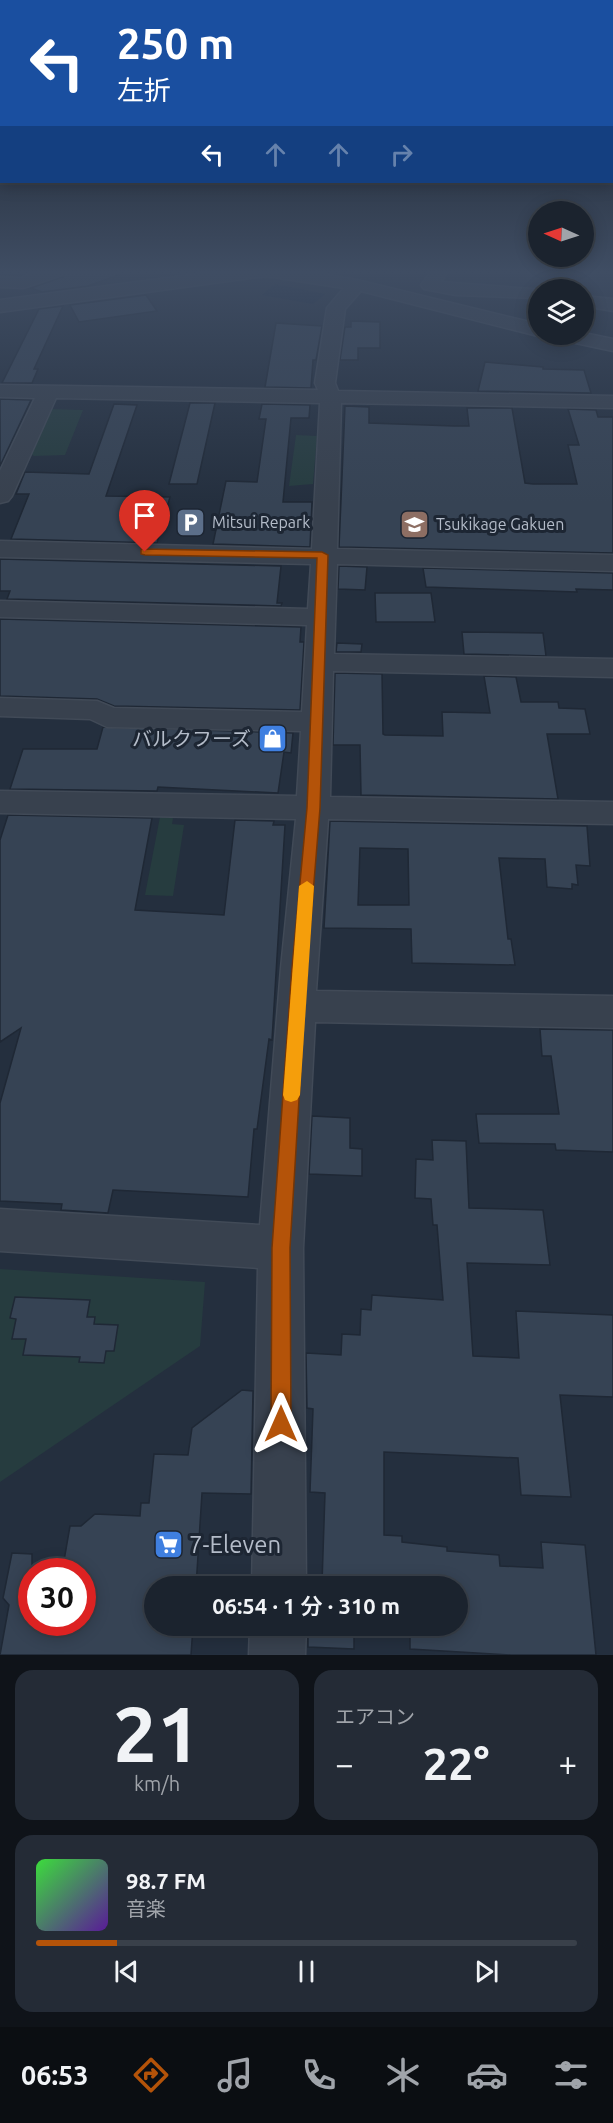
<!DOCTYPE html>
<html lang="ja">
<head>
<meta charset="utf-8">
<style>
	body { margin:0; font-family:Ubuntu,"Noto Sans JP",sans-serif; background:#242b36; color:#f1f3f6; height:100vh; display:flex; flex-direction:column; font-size:22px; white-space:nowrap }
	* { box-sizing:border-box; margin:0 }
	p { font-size:20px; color:#a0a4aa }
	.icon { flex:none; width:33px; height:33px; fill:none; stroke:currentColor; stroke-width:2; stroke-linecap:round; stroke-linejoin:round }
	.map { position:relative; height:1655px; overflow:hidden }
	.drawer { display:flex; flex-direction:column; gap:15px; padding:15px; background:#0f1319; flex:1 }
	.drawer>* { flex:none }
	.guide { position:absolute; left:0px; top:0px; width:614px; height:183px; box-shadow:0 3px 15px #0003,0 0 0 2px #39404a; background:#1a4fa0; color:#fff; overflow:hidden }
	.needle { width:39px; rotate:273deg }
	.fabs { position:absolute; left:528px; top:201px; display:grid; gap:12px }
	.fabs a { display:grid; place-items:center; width:66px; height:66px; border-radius:50%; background:#1b232e; box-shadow:0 3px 15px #0003,0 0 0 2px #39404a; font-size:30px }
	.speed { position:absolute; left:18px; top:1558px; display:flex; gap:12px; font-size:30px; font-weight:700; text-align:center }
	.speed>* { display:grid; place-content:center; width:78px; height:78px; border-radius:50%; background:#1b232e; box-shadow:0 3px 15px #0003,0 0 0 2px #39404a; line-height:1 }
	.speed .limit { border:9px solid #d22; background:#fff; color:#111 }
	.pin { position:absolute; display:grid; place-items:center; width:51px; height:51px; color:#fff; margin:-62px -26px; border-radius:50% 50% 50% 0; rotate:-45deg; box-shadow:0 0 6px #0007 }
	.pin .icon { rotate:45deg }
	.me { position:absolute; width:66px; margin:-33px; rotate:0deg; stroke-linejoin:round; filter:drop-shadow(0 0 4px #0008) }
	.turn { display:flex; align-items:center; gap:21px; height:126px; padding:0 18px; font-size:27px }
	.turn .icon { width:78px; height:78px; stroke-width:2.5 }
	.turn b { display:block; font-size:42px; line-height:51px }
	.lanes { display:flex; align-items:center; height:57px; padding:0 18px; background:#0003; justify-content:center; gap:30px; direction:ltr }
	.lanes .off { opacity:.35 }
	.big { font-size:45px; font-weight:600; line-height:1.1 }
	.drawer .tile { flex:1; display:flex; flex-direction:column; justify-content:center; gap:9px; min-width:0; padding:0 21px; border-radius:18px; background:#242b36 }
	.drawer .dial { align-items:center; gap:0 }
	.dial b { font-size:78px; line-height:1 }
	.song { display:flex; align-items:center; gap:18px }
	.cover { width:72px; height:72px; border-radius:9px; background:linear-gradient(135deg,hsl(120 70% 55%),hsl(270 70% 35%)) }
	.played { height:6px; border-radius:3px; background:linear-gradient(90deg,#b45309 15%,#39404a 15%) }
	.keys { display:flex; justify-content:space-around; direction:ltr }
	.heat { display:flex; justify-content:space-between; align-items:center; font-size:33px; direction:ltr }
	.drawer .tiles { flex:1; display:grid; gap:15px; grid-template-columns:1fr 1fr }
	.tile:last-child { grid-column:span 2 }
	.trip { position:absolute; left:144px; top:1576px; width:324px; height:60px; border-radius:30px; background:#1b232e; box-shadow:0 3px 15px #0003,0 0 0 2px #39404a; font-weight:600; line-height:60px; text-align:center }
	.tab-bar { display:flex; height:96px; justify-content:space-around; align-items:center; background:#0b0e12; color:#a0a4aa }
	.tab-bar .icon { width:42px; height:42px }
	.tab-bar .on { color:#b45309 }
	.tab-bar b { font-size:27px; color:#f1f3f6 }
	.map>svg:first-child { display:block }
	.green { fill:#263c3f }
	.water { fill:#17263c }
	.building { fill:#364354; stroke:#1f2835; stroke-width:1.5; fill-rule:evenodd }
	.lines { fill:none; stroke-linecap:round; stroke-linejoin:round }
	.minor-casing { stroke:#414a57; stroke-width:3 }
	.minor { fill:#38414e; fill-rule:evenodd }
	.route { fill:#b45309; stroke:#753606; stroke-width:1.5 }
	.slow { fill:#f59e0b }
	.labels { text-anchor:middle; stroke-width:6; stroke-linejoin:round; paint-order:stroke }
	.far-poi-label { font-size:16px; fill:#b4bcc9; stroke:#1d2633; text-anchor:start }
	.poi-label { font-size:20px; fill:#b4bcc9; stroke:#1d2633; text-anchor:end }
	.near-poi-label { font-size:24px; fill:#b4bcc9; stroke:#1d2633; text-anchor:start }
</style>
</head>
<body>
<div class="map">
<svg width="613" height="1655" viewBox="0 0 613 1655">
	<rect width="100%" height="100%" fill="#242f3e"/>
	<path class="green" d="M 50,409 L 83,410 L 65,455 L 34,456 L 29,453 Z
		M 296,435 L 317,436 L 313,484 L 289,486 Z
		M 160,817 L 173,818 L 172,824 L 184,825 L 173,896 L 145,895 Z
		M 0,1269 L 205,1282 L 200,1346 L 0,1482 Z"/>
	<path class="water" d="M 275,284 L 325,294 L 313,304 L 262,295 Z"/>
	<path class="building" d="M 66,271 L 121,271 L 121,274 L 88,286 L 42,292 L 31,288 L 63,277 Z
		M 146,295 L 157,311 L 79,322 L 70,305 Z
		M 63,306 L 34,369 L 38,369 L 32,383 L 2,383 L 39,309 Z
		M 351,321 L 380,322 L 380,348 L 358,348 L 358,360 L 340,360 L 345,327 L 351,327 Z
		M 276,323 L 322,326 L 316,360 L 313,360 L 311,388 L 265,387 Z
		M 485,362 L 543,367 L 543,369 L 584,370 L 591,393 L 478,391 Z
		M 0,399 L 31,400 L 0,466 Z
		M 190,403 L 215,403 L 197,484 L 169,484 Z
		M 114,404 L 137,405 L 106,496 L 170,497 L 157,543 L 11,539 L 29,494 L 16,494 L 25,472 L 89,474 Z
		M 262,404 L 310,405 L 309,418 L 291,418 L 283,502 L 312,502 L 310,547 L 213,544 L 226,481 L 257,482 L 266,419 L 259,419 Z
		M 345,406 L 369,407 L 369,423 L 454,426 L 469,426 L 467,408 L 512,408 L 525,483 L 533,484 L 577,484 L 568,445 L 579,445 L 568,409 L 596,410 L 598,417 L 613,417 L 613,553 L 339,547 Z
		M 0,559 L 281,566 L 277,603 L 282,603 L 281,606 L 7,599 L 10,591 L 0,591 Z
		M 339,566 L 367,567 L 365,590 L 338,589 Z
		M 423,568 L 613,573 L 613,590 L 576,589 L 577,592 L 426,587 Z
		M 375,593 L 431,593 L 435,622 L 376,622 Z
		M 0,619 L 301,627 L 300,642 L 304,642 L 300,710 L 114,706 L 97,699 L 0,696 Z
		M 462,632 L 543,633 L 546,656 L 464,654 Z
		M 337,643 L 362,644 L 361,652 L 336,652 Z
		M 335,673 L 382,674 L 383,734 L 385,735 L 443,736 L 442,712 L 490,713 L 484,676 L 516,677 L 521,702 L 558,702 L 559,708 L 585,709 L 590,734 L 547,734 L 558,799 L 361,795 L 360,745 L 333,745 Z
		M 103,727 L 293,733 L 291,753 L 284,752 L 278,793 L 158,787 L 157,791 L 10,789 L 23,749 L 97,749 Z
		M 8,815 L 152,818 L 135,910 L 224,915 L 235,820 L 274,821 L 273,825 L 285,825 L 272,1040 L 269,1039 L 257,1129 L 254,1129 L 248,1197 L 113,1190 L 108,1213 L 61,1210 L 62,1204 L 0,1201 L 0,1103 L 21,1028 L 0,1042 L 0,840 Z
		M 330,821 L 587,826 L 590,866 L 576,865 L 578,885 L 572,884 L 572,889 L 547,887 L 545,859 L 499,858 L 508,939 L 511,939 L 515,965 L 412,963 L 411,929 L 324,928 ZM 360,848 L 408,849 L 409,905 L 358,905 Z
		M 540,1029 L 613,1030 L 613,1152 L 556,1150 L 555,1144 L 479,1143 L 476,1114 L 559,1114 L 551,1056 L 542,1056 Z
		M 312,1116 L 350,1118 L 350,1148 L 362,1149 L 362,1176 L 309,1174 Z
		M 432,1140 L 466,1141 L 469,1208 L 543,1210 L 550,1265 L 467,1263 L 473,1356 L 519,1358 L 516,1311 L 613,1315 L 613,1397 L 560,1395 L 571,1497 L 521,1495 L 518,1458 L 384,1452 L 384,1535 L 402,1536 L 402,1542 L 447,1547 L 447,1551 L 499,1555 L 500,1566 L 543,1568 L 541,1542 L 585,1545 L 596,1655 L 511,1655 L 410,1649 L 410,1626 L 458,1626 L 458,1587 L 410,1587 L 410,1580 L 362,1578 L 362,1587 L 308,1587 L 308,1583 L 322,1583 L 325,1493 L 310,1492 L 313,1409 L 307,1408 L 306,1353 L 341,1355 L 342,1334 L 360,1335 L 361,1309 L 371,1310 L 372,1295 L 443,1300 L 437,1225 L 433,1225 L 431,1199 L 415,1198 L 416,1159 L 433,1160 Z
		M 15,1297 L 90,1300 L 87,1317 L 95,1317 L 94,1324 L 118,1325 L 114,1351 L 106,1351 L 104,1363 L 79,1362 L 80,1357 L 23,1355 L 26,1339 L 12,1339 L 16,1319 L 10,1318 Z
		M 242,1390 L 253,1391 L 251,1494 L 202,1493 L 196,1587 L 154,1587 L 154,1626 L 193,1626 L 191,1655 L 0,1655 L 9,1605 L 3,1598 L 12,1553 L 32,1554 L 32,1623 L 82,1623 L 82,1572 L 62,1572 L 70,1526 L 81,1526 L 95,1514 L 140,1516 L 141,1503 L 149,1503 L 154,1454 L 188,1455 L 192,1428 Z
		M 308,1626 L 354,1626 L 354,1649 L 308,1647 Z"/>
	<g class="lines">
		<defs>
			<path id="minor" d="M 38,271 L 64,271 L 62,275 L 23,288 L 0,287 L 0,277 L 21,278 Z
				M 221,271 L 304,271 L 357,280 L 538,324 L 538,334 L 543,334 L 538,336 L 361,291 L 345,309 L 335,383 L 338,391 L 613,396 L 613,408 L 341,403 L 337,549 L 613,555 L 613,571 L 337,564 L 334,654 L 613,659 L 613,677 L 333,671 L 330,797 L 613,802 L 613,824 L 328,819 L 316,991 L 613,996 L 613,1028 L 315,1022 L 303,1248 L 306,1587 L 252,1587 L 258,1268 L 0,1251 L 0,1209 L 260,1225 L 281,968 L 296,819 L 0,813 L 0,791 L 297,796 L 301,731 L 107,727 L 90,719 L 0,716 L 0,698 L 97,701 L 114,708 L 302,712 L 307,625 L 0,617 L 0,601 L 308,609 L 311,564 L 0,557 L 0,541 L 312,549 L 320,403 L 56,398 L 12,496 L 8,501 L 0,503 L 0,471 L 35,398 L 0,397 L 0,385 L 318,390 L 315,383 L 327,308 L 344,288 L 266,276 L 0,312 L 0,300 Z
				M 431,271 L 448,271 L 441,282 L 545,290 L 538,290 L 538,298 L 456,295 L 424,289 L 421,285 Z
				M 584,296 L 613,299 L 613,311 L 584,306 Z
				M 584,333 L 613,339 L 613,351 L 552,338 L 550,334 Z
				M 250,1626 L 306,1626 L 305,1655 L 249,1655 Z"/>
		</defs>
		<use href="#minor" class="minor-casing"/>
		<use href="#minor" class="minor"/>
	</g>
	<linearGradient id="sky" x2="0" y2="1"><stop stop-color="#141a22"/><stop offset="0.54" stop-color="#3f4d63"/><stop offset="1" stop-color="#3f4d63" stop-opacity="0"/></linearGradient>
	<rect width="613" height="503" fill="url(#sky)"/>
	<path class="route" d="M 141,549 L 322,552 L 328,555 L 320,808 L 307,968 L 290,1248 L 291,1424 L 288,1431 L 281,1434 L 274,1431 L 271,1424 L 272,1248 L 292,968 L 307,808 L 317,558 L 145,555 L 141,554 Z"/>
	<path class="slow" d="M 307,881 L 314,886 L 300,1095 L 297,1100 L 291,1102 L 285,1100 L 283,1095 L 299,886 Z"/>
	<defs>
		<symbol id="parking-square" viewBox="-11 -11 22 22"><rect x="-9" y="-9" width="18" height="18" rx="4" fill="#5c6f8a" stroke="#1d2633"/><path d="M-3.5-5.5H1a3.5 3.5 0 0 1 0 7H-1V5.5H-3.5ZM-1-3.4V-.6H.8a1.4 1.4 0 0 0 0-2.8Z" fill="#fff"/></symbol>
		<symbol id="school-square" viewBox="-11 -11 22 22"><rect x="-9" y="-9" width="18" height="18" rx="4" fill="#8d6e63" stroke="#1d2633"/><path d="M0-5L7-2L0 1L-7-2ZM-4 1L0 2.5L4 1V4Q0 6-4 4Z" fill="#fff"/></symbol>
		<symbol id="shop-square" viewBox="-11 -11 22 22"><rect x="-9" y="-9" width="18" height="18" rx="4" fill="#3f7fe0" stroke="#1d2633"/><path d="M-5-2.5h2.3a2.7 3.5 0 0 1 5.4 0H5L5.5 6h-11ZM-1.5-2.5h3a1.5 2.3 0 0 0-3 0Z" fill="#fff"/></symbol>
		<symbol id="supermarket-square" viewBox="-11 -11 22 22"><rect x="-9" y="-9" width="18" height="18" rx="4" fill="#3f7fe0" stroke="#1d2633"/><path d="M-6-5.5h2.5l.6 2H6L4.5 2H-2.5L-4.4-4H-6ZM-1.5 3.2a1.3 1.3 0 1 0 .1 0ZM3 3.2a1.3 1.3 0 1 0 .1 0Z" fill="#fff"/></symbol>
	</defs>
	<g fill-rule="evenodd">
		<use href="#parking-square" x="174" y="506" width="33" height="33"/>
		<use href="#school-square" x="398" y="508" width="33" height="33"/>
		<use href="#shop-square" x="256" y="722" width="33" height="33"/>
		<use href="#supermarket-square" x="152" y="1528" width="33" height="33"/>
	</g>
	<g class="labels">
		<g class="far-poi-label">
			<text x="212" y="528">Mitsui Repark</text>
			<text x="436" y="530">Tsukikage Gakuen</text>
		</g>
		<g class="poi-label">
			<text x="251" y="746">バルクフーズ</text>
		</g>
		<g class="near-poi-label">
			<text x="189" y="1553">7-Eleven</text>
		</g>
	</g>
</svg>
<div class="fabs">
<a><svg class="needle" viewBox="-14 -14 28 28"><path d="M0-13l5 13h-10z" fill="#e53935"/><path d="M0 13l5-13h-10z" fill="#a0a4aa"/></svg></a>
<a><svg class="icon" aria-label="layers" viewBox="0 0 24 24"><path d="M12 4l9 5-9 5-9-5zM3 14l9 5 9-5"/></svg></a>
</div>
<div class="speed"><div class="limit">30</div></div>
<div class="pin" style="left:145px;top:552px;background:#d93025"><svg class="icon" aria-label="arrive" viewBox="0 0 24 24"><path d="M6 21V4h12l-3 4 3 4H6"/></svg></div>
<svg class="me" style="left:281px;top:1424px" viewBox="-20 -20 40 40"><path d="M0-17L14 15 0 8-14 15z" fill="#b45309" stroke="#fff" stroke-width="4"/></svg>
<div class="trip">06:54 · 1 分 · 310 m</div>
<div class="guide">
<div class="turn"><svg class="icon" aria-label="left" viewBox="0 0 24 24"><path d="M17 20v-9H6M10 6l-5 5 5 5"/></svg><div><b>250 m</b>左折</div></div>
<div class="lanes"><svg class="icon" aria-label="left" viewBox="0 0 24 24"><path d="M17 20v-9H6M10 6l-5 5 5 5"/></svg><svg class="icon off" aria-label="ahead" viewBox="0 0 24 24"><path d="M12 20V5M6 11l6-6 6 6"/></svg><svg class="icon off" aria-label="ahead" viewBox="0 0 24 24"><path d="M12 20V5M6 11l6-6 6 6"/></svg><svg class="icon off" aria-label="right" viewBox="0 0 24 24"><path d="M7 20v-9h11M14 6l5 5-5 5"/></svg></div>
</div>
</div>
<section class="drawer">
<div class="tiles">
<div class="tile dial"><b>21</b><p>km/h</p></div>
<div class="tile"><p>エアコン</p>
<div class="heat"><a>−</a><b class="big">22°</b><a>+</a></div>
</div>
<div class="tile">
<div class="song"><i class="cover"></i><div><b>98.7 FM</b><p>音楽</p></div></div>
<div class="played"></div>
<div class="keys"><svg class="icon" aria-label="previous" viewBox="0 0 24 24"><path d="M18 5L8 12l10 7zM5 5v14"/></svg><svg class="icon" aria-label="pause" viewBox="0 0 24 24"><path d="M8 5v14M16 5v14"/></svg><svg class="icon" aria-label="next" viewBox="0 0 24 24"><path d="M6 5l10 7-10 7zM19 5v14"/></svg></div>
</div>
</div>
</section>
<nav class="tab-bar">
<b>06:53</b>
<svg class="icon on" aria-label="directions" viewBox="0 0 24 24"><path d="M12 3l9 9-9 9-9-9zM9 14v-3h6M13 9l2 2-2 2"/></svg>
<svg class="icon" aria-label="music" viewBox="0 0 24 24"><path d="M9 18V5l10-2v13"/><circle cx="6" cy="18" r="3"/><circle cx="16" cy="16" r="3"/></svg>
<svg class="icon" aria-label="phone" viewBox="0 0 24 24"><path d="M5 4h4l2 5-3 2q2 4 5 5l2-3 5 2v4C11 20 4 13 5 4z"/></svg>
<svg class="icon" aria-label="climate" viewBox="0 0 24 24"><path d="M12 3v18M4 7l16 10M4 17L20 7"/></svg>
<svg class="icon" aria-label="car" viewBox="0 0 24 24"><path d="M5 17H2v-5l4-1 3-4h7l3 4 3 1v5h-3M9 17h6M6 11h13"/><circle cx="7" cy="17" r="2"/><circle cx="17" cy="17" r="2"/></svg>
<svg class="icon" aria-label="filters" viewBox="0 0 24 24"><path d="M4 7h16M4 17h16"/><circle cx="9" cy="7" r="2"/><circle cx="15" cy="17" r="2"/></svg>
</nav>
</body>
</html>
